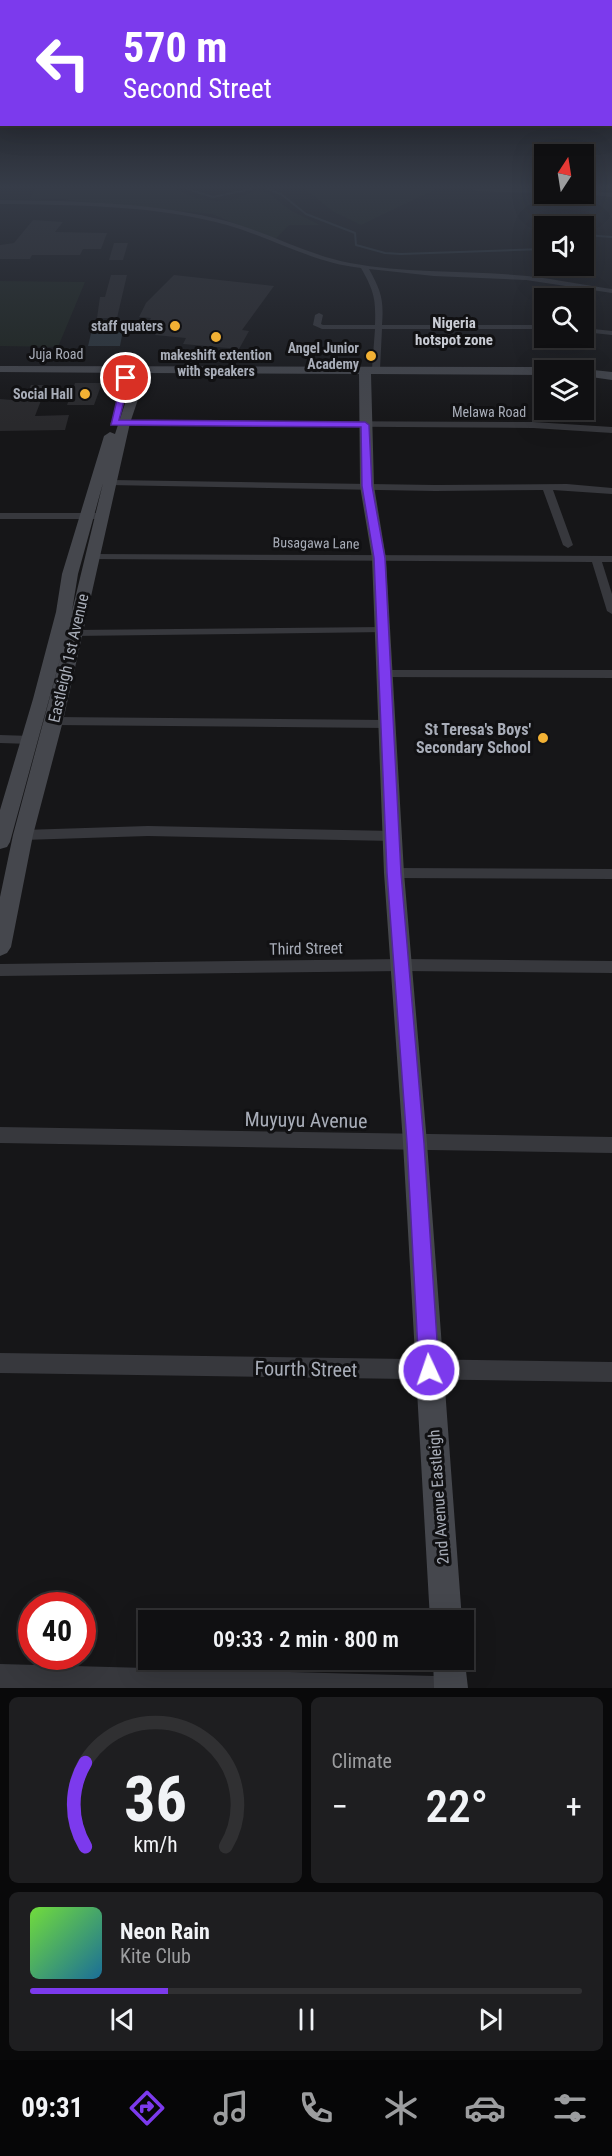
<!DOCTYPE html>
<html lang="en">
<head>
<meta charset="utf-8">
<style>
	body { margin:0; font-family:"Roboto Condensed",sans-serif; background:#1e1e20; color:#f1f3f6; height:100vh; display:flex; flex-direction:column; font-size:22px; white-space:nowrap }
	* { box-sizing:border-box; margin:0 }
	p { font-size:20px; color:#9c9d9f }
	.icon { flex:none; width:33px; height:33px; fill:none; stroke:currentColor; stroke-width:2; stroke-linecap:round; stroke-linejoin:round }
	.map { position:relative; height:1688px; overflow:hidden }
	.sheet { display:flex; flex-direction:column; gap:9px; padding:9px; background:#09090a; flex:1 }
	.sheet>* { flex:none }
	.top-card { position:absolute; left:0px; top:0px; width:612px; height:126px; box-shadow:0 6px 24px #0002,0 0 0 2px #303032; background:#7c3aed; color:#fff; overflow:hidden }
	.needle { width:39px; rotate:12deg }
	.buttons { position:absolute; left:534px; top:144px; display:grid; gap:12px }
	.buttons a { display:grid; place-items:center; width:60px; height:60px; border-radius:0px; background:#101012; box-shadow:0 6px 24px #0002,0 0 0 2px #303032; font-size:30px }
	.speed { position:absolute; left:18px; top:1592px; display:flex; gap:12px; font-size:30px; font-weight:700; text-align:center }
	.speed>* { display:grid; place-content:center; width:78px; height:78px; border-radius:50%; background:#101012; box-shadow:0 6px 24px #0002,0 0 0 2px #303032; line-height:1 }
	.speed .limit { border:9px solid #d22; background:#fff; color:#111 }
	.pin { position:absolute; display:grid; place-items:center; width:51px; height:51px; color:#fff; margin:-26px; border:3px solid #fff; border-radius:50%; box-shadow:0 2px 6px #0007 }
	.me { position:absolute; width:66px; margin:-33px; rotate:357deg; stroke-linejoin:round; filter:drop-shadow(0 0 4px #0008) }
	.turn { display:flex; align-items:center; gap:21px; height:126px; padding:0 24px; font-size:27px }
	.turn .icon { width:78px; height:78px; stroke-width:2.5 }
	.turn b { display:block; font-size:42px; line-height:51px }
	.big { font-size:45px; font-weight:600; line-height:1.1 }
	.sheet .tile { flex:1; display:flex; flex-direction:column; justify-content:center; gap:9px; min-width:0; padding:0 21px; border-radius:9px; background:#1e1e20 }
	.sheet .dial { align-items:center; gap:0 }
	.dial svg { height:156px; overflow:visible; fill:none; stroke:#303032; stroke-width:7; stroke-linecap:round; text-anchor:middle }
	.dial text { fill:#f1f3f6; stroke:none }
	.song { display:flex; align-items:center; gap:18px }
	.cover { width:72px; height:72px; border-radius:9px; background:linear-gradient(135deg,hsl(100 70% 55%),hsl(200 70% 35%)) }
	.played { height:6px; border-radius:3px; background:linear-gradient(90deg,#7c3aed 25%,#303032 25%) }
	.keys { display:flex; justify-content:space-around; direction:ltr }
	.heat { display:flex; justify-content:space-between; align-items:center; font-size:33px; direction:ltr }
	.sheet .tiles { flex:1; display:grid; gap:9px; grid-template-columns:1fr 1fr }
	.tile:last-child { grid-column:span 2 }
	.trip { position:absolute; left:138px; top:1610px; width:336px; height:60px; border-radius:0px; background:#101012; box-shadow:0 6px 24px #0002,0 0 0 2px #303032; font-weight:600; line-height:60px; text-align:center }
	.tabs { display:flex; height:96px; justify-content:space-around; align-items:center; background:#060607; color:#9c9d9f }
	.tabs .icon { width:42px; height:42px }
	.tabs .active { color:#7c3aed }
	.tabs b { font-size:27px; color:#f1f3f6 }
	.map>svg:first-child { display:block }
	.green { fill:#1c231d }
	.water { fill:#2c353c }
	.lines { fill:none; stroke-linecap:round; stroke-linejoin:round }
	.stream { stroke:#2c353c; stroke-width:2 }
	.building { fill:#29292c }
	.street { fill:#37383d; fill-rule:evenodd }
	.secondary { fill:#45474d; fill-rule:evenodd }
	.route { fill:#7c3aed; stroke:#51269a; stroke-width:1.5 }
	.poi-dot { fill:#f2b134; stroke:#111113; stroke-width:2 }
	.labels { text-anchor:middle; stroke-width:6; stroke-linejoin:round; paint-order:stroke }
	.far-poi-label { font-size:14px; font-weight:bold; fill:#a8adb8; stroke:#111113; text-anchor:end }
	.far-street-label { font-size:14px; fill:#a8adb8; stroke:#111113 }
	.far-neighbourhood-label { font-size:15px; font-weight:bold; fill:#c9ccd4; stroke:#111113 }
	.street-label { font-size:16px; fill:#a8adb8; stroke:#111113 }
	.poi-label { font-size:16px; font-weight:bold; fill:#a8adb8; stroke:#111113; text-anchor:end }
	.near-street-label { font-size:20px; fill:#a8adb8; stroke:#111113 }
</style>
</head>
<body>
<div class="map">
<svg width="612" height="1688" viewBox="0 0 612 1688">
	<rect width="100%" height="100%" fill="#161618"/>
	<path class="green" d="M 34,189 L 177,189 L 195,198 L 217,201 L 236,199 L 254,191 L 267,192 L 290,210 L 320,225 L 289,225 L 274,240 L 212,214 L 59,199 L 30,200 Z
		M 305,189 L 436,189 L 361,225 L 334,212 Z
		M 0,281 L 85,282 L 58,347 L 0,346 Z"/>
	<path class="water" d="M 125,320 L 120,346 L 88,346 L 94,321 Z"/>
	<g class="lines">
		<path class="stream" d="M 187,189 L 213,197 L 251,189
			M 268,189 L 281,194 L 306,214 L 355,233 L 356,245 L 385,253 L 401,254 L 544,249
			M 584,235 L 612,237"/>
	</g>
	<path class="building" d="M 33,220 L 63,222 L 55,232 L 107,233 L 101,249 L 83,249 L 80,255 L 32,255 L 30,259 L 0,259 L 0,245 L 14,243 Z
		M 114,243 L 128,243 L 123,260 L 109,260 Z
		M 111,275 L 127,275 L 117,318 L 97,318 L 100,297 L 105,297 Z
		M 174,275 L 274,286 L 242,330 L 249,331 L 239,349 L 183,344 L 186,338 L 155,335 L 163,323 L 150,320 L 151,318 L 139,317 L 146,303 Z
		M 75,383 L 102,383 L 94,405 L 67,405 Z
		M 31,385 L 47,385 L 35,416 L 69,415 L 65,430 L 0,431 L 0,399 L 24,401 Z"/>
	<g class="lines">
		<path class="street" d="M 473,189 L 544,189 L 544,193 L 476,191 Z
			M 584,190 L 612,193 L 612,197 L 583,194 Z
			M 0,200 C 76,201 156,202 230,222 C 271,234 308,255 350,263 C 408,274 468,270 527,276 C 555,279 584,285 612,289 L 612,293 L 526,280 L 434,276 L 369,269 C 381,291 384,299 382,325 L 544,325 L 544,329 L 382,329 L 380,369 L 376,371 L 372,369 L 375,329 L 322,329 L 313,325 L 315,315 L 319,313 L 323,315 L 321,324 L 323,325 L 375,325 C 376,299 374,291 361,268 C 314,263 272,238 227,225 C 156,205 73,205 0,204 Z
			M 584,328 L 612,331 L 612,335 L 584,332 Z
			M 114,420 L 533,422 L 612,427 L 612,433 L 533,428 L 111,425 L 110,423 Z
			M 112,480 L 435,485 L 567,484 L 612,488 L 612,494 L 553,490 L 573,545 L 568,548 L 563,545 L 543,490 L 435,491 L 109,485 L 109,481 Z
			M 0,513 L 97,513 L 102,516 L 97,519 L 0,519 Z
			M 91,554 L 612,556 L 612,562 L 602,562 L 612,594 L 612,614 L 607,611 L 592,562 L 87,559 L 86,557 Z
			M 383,627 L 387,628 L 387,632 L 73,636 L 67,633 L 73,630 Z
			M 385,670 L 612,670 L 612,678 L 381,677 L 379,674 Z
			M 54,717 L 386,720 L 392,724 L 386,728 L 54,725 L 48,721 Z
			M 0,735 L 31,736 L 37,740 L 31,744 L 0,743 Z
			M 148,826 L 394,831 L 401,836 L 394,841 L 148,836 L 23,840 L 16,835 L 23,830 Z
			M 394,868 L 612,869 L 612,879 L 394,878 L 389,877 L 387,873 L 389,869 Z
			M 402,959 L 612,961 L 612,973 L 402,971 L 0,976 L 0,964 Z
			M 0,1127 L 612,1137 L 612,1153 L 0,1143 Z
			M 0,1353 L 612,1362 L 612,1382 L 0,1373 Z
			M 0,1664 L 434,1676 L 442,1680 L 446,1688 L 0,1688 Z"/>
		<path class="secondary" d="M 0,366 L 544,367 L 549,370 L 544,370 L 544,375 L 371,374 L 374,486 L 386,558 L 404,873 L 427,1143 L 462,1620 L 430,1620 L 403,1143 L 384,873 L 372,558 L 360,486 L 359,374 L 147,373 L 130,423 L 63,721 L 33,835 L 11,947 L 7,953 L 0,956 L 0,897 L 13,835 L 62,652 L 10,842 L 7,847 L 0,849 L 0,810 L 33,699 L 56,612 L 62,574 L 104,436 L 110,432 L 115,434 L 135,373 L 0,372 ZM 103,483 L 72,611 L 78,574 Z
			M 584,369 L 612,372 L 612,380 L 584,376 L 584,370 L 580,370 Z
			M 464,1654 L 468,1688 L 434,1688 L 433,1659 L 464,1659 Z"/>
	</g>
	<linearGradient id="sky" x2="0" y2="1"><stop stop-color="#0c0c0d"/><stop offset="0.44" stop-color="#363c48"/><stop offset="1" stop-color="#363c48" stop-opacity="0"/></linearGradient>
	<rect width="612" height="425" fill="url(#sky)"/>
	<path class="route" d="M 126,376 L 130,378 L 119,420 L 365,422 L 369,425 L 372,486 L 385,558 L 401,873 L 424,1143 L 439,1370 L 436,1377 L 429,1380 L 422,1377 L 419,1370 L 407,1143 L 387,873 L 374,558 L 362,486 L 361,427 L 111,425 L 122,378 Z"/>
	<g class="poi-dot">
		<circle cx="175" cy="326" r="6"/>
		<circle cx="216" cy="337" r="6"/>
		<circle cx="371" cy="356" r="6"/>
		<circle cx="85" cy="394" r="6"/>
		<circle cx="543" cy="738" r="6"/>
	</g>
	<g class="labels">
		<g class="far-poi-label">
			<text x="163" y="331">staff quaters</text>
			<text x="359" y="353">Angel Junior<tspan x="359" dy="16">Academy</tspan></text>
			<text x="216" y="360" text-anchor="middle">makeshift extention<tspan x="216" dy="16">with speakers</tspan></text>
			<text x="73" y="399">Social Hall</text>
		</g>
		<g class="far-street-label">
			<text x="56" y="359">Juja Road</text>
			<text x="489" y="417">Melawa Road</text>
			<text transform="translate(316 543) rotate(1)" y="5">Busagawa Lane</text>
		</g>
		<g class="far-neighbourhood-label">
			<text x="454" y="328">Nigeria<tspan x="454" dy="17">hotspot zone</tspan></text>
		</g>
		<g class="street-label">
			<text transform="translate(68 658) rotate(-77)" y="6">Eastleigh 1st Avenue</text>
			<text transform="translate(306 948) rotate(-1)" y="6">Third Street</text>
			<text transform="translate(438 1497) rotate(-94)" y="6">2nd Avenue Eastleigh</text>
		</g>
		<g class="poi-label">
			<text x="531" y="735">St Teresa's Boys'<tspan x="531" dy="18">Secondary School</tspan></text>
		</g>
		<g class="near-street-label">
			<text transform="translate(306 1120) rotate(1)" y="7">Muyuyu Avenue</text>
			<text transform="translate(306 1369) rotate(1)" y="7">Fourth Street</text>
		</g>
	</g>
</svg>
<div class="buttons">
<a><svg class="needle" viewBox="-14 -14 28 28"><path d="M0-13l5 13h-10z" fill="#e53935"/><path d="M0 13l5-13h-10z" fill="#9c9d9f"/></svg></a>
<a><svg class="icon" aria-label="sound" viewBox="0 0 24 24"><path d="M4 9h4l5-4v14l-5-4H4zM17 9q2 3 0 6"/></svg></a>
<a><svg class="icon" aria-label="search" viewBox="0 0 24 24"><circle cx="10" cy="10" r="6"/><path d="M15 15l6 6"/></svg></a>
<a><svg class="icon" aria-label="layers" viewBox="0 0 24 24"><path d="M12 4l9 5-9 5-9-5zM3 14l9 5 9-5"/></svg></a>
</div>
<div class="speed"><div class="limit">40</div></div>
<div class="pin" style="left:126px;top:378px;background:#d93025"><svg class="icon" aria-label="arrive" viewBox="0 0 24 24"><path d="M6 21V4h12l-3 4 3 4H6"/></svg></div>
<svg class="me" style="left:429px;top:1370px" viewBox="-20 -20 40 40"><circle r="17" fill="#7c3aed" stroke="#fff" stroke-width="3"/><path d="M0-11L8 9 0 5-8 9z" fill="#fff"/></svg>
<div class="trip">09:33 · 2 min · 800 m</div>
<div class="top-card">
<div class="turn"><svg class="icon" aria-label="left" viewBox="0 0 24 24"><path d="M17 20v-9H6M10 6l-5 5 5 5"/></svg><div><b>570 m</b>Second Street</div></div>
</div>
</div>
<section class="sheet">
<div class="tiles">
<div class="tile dial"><svg viewBox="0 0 100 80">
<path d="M14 69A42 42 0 1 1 86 69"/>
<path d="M14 69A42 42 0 0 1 14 26" stroke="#7c3aed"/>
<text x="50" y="56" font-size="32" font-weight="700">36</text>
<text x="50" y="72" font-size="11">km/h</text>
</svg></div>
<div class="tile"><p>Climate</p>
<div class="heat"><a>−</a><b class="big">22°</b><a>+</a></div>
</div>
<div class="tile">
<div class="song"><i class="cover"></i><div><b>Neon Rain</b><p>Kite Club</p></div></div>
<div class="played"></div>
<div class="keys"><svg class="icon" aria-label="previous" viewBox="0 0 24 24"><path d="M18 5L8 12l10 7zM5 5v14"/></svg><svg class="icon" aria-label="pause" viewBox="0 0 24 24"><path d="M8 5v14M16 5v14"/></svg><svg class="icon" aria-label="next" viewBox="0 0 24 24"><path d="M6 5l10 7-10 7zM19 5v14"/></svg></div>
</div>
</div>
</section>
<nav class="tabs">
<b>09:31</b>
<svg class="icon active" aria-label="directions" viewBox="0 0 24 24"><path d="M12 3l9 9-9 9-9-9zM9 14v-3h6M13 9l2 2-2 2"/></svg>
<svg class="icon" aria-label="music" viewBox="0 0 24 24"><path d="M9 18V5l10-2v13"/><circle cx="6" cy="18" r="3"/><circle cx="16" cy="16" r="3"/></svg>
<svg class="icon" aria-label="phone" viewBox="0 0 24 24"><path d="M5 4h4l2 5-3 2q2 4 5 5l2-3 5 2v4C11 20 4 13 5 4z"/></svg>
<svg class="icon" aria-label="climate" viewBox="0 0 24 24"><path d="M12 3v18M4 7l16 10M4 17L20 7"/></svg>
<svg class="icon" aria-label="car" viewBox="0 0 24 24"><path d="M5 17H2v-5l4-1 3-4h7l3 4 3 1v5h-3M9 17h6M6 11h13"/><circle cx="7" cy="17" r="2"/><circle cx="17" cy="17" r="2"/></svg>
<svg class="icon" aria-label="filters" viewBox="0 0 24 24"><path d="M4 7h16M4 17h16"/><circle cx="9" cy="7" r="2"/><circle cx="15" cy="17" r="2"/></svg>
</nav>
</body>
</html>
